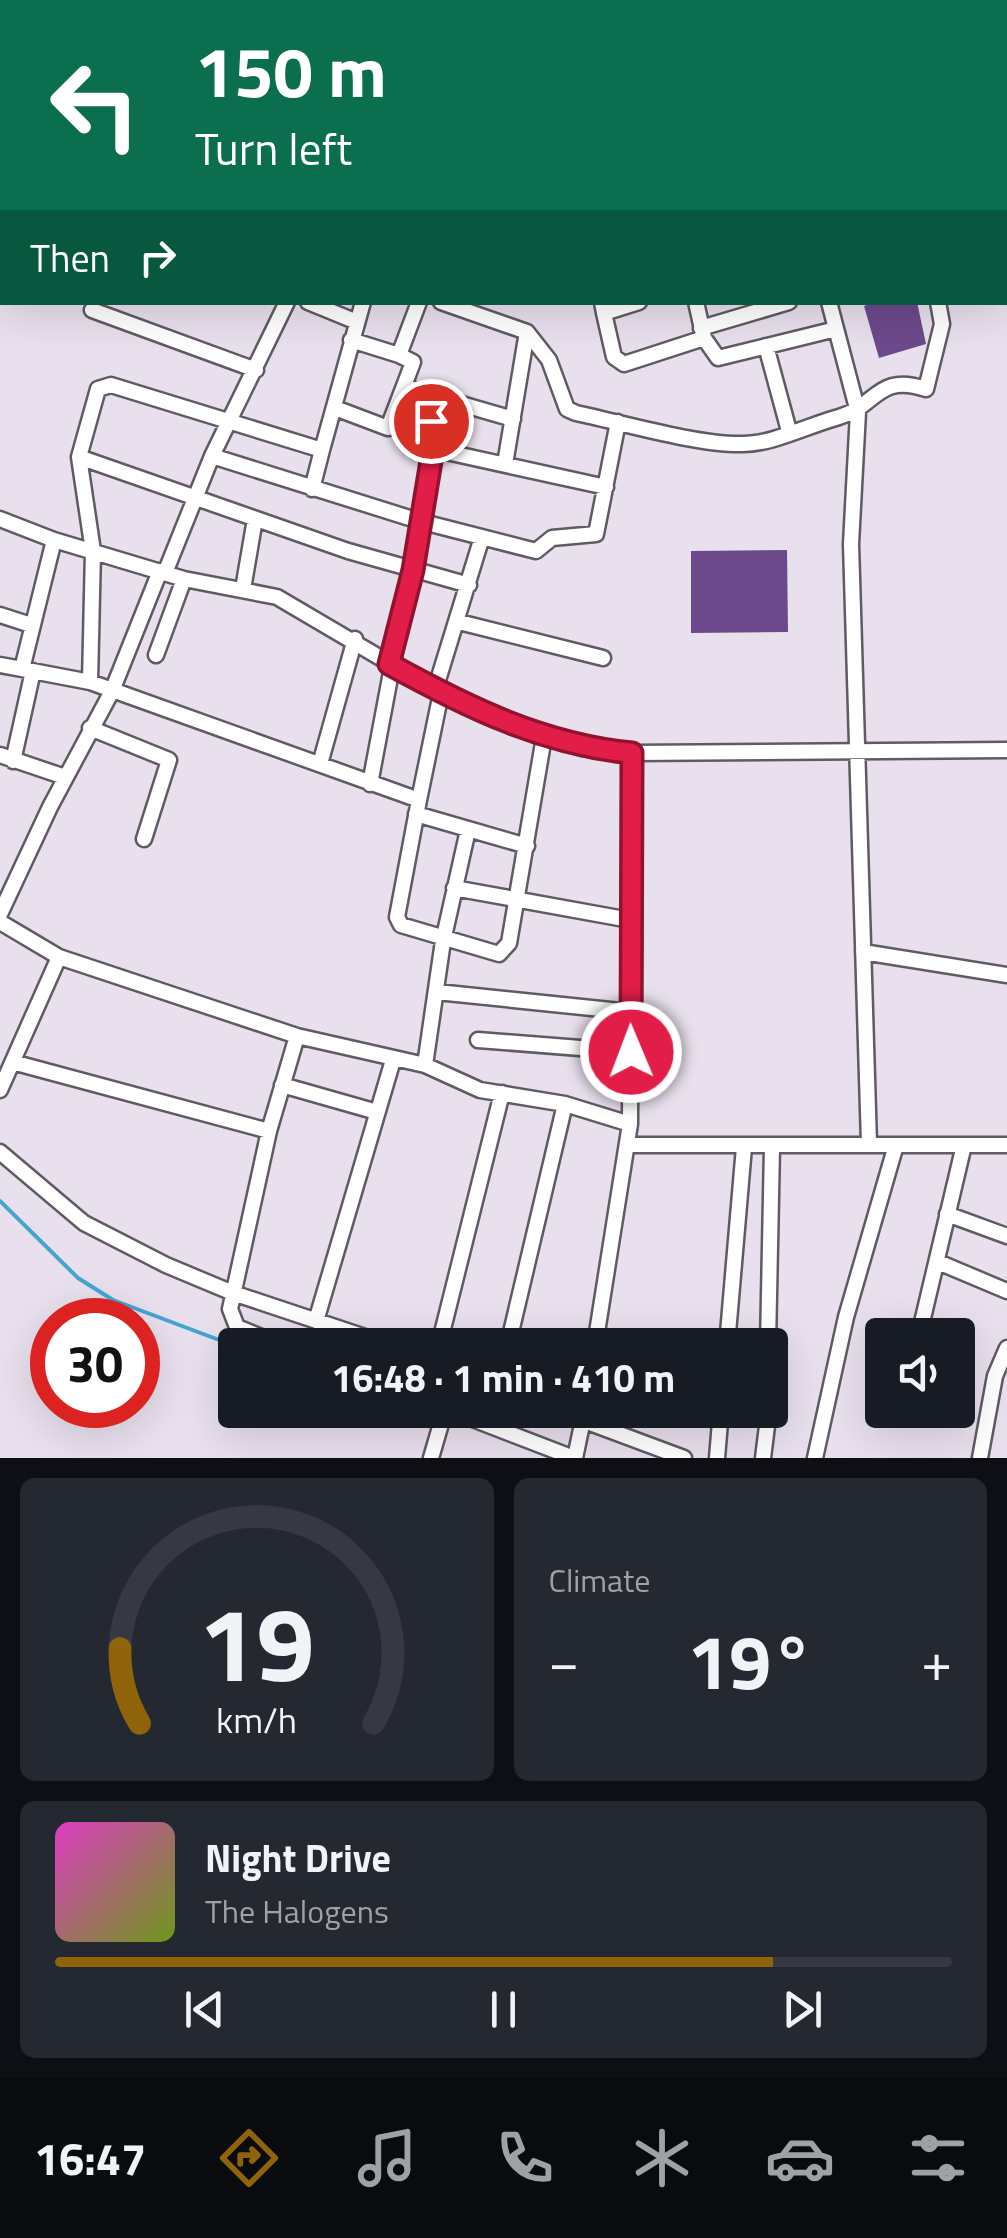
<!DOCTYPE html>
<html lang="en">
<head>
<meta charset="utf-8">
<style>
	body { margin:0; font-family:"Titillium Web",sans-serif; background:#242831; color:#f1f3f6; height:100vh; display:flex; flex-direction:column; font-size:38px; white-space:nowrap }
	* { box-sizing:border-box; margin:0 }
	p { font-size:32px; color:#9ea1a6 }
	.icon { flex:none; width:55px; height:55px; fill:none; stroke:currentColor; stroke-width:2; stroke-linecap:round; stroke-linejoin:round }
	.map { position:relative; height:1458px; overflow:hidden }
	.panel { display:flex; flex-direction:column; gap:20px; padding:20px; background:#0d0f14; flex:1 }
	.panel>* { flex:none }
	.guide { position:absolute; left:0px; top:0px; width:1008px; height:305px; box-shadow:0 10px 40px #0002; background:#0b6e4f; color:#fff; overflow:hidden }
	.fabs { position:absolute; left:865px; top:1318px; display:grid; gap:20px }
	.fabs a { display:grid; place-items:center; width:110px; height:110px; border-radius:10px; background:#171b24; box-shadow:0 10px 40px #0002; font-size:50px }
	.speed { position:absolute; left:30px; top:1298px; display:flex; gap:20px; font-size:50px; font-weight:700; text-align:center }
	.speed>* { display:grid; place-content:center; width:130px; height:130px; border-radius:50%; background:#171b24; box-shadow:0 10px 40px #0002; line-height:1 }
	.speed .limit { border:15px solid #d22; background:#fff; color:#111 }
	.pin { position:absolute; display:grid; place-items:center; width:85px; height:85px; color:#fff; margin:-42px; border:5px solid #fff; border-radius:50%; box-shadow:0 2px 10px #0007 }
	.me { position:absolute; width:110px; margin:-55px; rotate:359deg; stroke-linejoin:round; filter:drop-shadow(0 0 8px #0008) }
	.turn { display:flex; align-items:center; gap:35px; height:210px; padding:0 30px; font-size:45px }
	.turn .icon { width:130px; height:130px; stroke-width:2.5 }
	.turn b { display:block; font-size:70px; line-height:85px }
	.then { display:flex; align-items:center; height:95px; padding:0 30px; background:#0003; gap:20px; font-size:38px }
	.big { font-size:75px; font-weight:700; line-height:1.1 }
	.panel .widget { flex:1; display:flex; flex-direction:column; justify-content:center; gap:15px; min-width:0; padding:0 35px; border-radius:15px; background:#242831 }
	.panel .dial { align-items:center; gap:0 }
	.dial svg { height:260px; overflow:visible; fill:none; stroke:#363941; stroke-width:7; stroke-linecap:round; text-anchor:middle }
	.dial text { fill:#f1f3f6; stroke:none }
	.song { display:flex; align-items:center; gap:30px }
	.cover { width:120px; height:120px; border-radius:15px; background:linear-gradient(135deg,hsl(310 70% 55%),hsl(80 70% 35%)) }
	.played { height:10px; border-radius:5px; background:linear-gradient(90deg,#8f630a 80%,#363941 80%) }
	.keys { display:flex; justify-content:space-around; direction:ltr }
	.heat { display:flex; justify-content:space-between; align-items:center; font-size:55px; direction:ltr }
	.panel .tiles { flex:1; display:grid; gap:20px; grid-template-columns:1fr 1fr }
	.widget:last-child { grid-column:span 2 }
	.trip { position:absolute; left:218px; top:1328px; width:570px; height:100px; border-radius:10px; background:#171b24; box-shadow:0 10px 40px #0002; font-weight:700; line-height:100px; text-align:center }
	.menu { display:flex; height:160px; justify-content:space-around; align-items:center; background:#090b0e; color:#9ea1a6 }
	.menu .icon { width:70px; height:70px }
	.menu .selected { color:#8f630a }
	.menu b { font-size:45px; color:#f1f3f6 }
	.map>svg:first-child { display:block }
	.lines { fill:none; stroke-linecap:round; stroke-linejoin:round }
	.stream { stroke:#44a6d0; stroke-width:4 }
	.building { fill:#6c498b }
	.minor-casing { stroke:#615a65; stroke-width:19 }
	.minor { stroke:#fff; stroke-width:14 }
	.route-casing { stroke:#92132f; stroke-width:25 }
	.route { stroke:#e11d48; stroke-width:18 }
</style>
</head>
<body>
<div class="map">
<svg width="1007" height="1458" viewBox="0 0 1007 1458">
	<rect width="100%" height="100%" fill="#e8e0ed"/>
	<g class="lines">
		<path class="stream" d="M 0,1201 L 78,1278 L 113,1300 L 235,1346"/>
	</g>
	<path class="building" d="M 876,302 L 917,302 L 926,344 L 879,358 L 864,306 Z
		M 787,550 L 788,632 L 691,633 L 691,551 Z"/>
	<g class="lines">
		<defs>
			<path id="minor" d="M 138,0 L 144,2
				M 286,0 L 295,2
				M 345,0 L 345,2
				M 811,0 L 812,2
				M 869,0 L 870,2
				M 227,2 L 228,0
				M 397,2 L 397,0
				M 463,2 L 464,0
				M 662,2 L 662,0
				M 739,2 L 749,0
				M 1005,64 L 1007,64
				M 1005,189 L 1007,189
				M 1005,252 L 1007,251
				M 308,302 L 357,322
				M 419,302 L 399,355 L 413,362 L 404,386 L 437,397
				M 441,302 L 527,332 L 549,360 L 567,409 L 576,413 C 623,423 697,445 743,444 C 773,444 809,425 839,417 C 877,406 877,373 926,389 L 942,324 L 938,302
				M 602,302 L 604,313 L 639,302
				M 696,302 L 704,338 L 718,358 L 836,329
				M 829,302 L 858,412 L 851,544 L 869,1144
				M 92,310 L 256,370
				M 604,313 L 614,357 L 624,364 L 704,338
				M 701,328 L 789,302
				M 351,340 L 399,355
				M 766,346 L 789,431
				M 335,408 L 388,428 L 404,386
				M 433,449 L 425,445 L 437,397 L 513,419
				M 322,450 L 363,302
				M 212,456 L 419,521 L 536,551 L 552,538 L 596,534 L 618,422
				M 79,457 L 348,551 L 469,585
				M 505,464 L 527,332
				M 0,519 L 54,540 L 184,579 L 277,597 L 435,690 L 514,727 L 582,748 L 632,753 L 1007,750
				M 54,540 L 22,669 L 90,682 L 419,800 L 441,693
				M 165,573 L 212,456 L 287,302
				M 243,589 L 255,519
				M 0,615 L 31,625
				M 459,622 L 603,658
				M 156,655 L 184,579
				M 0,665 L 22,669
				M 90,682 L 93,551 L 79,457 L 98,389 L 111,385 L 322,450 L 312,489
				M 435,690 L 482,537
				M 90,728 L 169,760 L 144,839
				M 0,755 L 65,777
				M 13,761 L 33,671
				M 320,764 L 355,639
				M 370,784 L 433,449 L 606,487
				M 419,800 L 397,917 L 401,925 L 499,954 L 509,943 L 544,737
				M 416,814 L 527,846
				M 454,888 L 630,920
				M 0,914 L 50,807 L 112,691 L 160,571
				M 0,922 L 59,957 L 297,1036
				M 863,952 L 1007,975
				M 437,992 L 630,1012
				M 478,1040 L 631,1052
				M 16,1063 L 269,1131
				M 425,1065 L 443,941 L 468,830
				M 282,1085 L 377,1112
				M 0,1090 L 59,957
				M 627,1145 L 1007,1145
				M 0,1152 L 84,1223 L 166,1265 L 233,1293 L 389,1345
				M 947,1214 L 1007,1236
				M 938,1262 L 1007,1291
				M 316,1321 L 393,1060
				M 919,1335 L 964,1145
				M 281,1345 L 237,1327 L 230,1309 L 269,1131 L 297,1036 L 425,1065 L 480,1090 L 565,1104 L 630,1124
				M 439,1345 L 502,1093
				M 508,1345 L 565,1104
				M 595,1345 L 630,1124 L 632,753
				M 727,1345 L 744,1147
				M 768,1345 L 772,1147
				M 449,1410 L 574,1458
				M 555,1410 L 684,1458
				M 431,1458 L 445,1410
				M 575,1458 L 585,1410
				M 717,1458 L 721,1410
				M 763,1458 L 769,1410
				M 815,1458 L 846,1317 L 896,1145
				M 980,1458 L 995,1376 L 1007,1348"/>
		</defs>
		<use href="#minor" class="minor-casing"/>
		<use href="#minor" class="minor"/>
	</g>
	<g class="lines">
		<defs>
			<path id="route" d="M 431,421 L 425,445 L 433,449 L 413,570 L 389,664 C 467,707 542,744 632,753 L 631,1052"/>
		</defs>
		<use href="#route" class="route-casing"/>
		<use href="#route" class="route"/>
	</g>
</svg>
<div class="fabs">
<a><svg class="icon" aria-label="sound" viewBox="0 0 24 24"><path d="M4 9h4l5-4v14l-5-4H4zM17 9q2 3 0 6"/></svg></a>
</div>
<div class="speed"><div class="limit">30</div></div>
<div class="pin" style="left:431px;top:421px;background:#d93025"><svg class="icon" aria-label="arrive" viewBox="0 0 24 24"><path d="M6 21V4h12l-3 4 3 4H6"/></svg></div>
<svg class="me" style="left:631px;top:1052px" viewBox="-20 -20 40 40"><circle r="17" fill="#e11d48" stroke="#fff" stroke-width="3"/><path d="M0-11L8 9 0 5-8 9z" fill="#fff"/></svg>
<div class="trip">16:48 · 1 min · 410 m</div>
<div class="guide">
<div class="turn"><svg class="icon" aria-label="left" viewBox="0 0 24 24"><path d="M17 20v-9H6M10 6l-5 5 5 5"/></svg><div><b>150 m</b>Turn left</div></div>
<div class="then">Then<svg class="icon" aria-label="right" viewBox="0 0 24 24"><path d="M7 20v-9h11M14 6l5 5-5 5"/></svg></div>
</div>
</div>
<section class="panel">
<div class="tiles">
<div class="widget dial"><svg viewBox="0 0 100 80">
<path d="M14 69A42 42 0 1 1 86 69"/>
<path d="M14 69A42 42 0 0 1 8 46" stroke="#8f630a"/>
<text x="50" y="56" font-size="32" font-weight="700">19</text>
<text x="50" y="72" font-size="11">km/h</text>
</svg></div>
<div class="widget"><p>Climate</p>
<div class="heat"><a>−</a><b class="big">19°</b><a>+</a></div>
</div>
<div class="widget">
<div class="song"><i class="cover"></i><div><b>Night Drive</b><p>The Halogens</p></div></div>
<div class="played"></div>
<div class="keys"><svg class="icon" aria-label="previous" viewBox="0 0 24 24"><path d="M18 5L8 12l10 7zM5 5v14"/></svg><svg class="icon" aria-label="pause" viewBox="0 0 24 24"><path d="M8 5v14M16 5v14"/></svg><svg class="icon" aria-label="next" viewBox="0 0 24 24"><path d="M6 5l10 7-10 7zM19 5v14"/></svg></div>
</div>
</div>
</section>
<nav class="menu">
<b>16:47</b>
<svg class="icon selected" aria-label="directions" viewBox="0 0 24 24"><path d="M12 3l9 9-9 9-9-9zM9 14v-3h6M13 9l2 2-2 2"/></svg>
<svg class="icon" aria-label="music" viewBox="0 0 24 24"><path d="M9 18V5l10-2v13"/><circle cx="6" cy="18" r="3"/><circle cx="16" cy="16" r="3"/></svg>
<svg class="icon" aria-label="phone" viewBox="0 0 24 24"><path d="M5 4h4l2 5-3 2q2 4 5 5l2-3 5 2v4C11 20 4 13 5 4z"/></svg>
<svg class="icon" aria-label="climate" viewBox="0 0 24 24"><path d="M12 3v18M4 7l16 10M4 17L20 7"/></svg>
<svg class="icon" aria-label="car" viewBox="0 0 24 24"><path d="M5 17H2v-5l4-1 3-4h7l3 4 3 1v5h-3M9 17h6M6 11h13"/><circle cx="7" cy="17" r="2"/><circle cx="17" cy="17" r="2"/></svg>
<svg class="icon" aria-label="filters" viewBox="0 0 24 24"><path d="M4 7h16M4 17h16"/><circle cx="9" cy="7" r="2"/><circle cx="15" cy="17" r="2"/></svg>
</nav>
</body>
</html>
